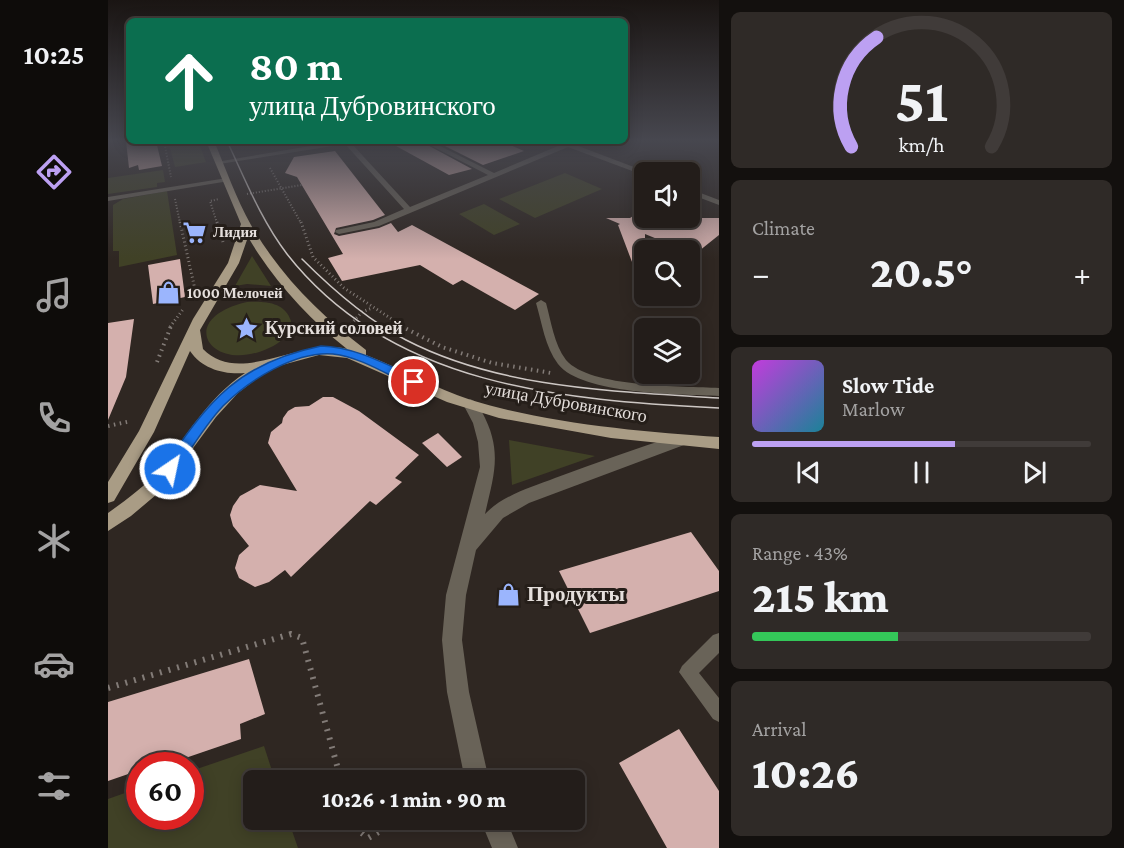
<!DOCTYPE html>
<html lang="en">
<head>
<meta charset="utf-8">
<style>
	body { margin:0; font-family:"Crimson Pro",serif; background:#2f2a27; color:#f1f3f6; height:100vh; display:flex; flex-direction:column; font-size:22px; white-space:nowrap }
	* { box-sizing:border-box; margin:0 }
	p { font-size:20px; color:#a3a2a2 }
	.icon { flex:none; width:33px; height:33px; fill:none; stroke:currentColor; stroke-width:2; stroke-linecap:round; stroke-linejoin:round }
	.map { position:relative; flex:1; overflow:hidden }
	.side { display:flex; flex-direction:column; gap:12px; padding:12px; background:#13100e; width:405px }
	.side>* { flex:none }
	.guide { position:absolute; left:18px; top:18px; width:502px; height:126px; border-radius:9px; box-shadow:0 3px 15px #0003,0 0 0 2px #403b39; background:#0b6e4f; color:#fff; overflow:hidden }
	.tools { position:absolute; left:526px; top:162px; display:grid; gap:12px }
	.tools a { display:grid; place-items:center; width:66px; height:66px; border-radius:9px; background:#231d1a; box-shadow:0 3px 15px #0003,0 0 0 2px #403b39; font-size:30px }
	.speed { position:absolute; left:18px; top:752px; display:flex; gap:12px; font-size:30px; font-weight:700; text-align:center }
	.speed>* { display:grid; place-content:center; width:78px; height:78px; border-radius:50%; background:#231d1a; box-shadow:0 3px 15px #0003,0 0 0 2px #403b39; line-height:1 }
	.speed .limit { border:9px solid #d22; background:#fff; color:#111 }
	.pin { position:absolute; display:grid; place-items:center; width:51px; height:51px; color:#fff; margin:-26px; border:3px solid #fff; border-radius:50%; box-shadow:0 2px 6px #0007 }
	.me { position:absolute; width:66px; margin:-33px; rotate:34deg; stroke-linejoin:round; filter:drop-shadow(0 0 4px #0008) }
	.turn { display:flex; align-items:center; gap:21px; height:126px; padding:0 24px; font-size:27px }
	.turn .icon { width:78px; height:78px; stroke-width:2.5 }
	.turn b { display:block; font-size:42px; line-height:51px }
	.big { font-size:45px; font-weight:800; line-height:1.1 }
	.side .card { flex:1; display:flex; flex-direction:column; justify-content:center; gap:9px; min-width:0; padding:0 21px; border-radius:9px; background:#2f2a27 }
	.side .dial { align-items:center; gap:0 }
	.dial svg { height:156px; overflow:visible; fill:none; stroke:#403b39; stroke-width:7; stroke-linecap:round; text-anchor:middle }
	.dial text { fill:#f1f3f6; stroke:none }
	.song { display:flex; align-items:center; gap:18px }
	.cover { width:72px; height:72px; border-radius:9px; background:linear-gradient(135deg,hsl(290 70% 55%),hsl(190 70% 35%)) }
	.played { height:6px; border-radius:3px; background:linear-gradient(90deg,#bca0f2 60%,#403b39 60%) }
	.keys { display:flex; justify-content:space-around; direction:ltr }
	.heat { display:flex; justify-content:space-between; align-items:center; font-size:33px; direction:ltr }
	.charge { height:9px; border-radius:4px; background:linear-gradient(90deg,#34c759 43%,#403b39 0) }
	.trip { position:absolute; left:135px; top:770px; width:342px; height:60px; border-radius:9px; background:#231d1a; box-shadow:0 3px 15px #0003,0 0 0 2px #403b39; font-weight:800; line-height:60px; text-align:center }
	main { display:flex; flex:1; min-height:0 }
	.menu { display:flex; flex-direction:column; width:108px; justify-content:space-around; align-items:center; background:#0e0c0a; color:#a3a2a2 }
	.menu .icon { width:42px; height:42px }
	.menu .selected { color:#bca0f2 }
	.menu b { font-size:27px; color:#f1f3f6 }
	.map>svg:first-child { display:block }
	.green { fill:#404126 }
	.building { fill:#d4b0ad }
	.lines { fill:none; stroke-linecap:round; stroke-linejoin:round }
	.path-far3 { stroke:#827b77; stroke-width:2; stroke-dasharray:1 2; stroke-linecap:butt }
	.path-far2 { stroke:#827b77; stroke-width:3; stroke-dasharray:1 3; stroke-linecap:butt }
	.path-far1 { stroke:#827b77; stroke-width:4; stroke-dasharray:1.5 4.5; stroke-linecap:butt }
	.path { stroke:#827b77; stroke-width:6; stroke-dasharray:2 7; stroke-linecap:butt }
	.service { fill:#696358; fill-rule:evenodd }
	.minor { fill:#696358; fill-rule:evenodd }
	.primary { fill:#a99c85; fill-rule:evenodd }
	.tram { stroke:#cdc7c4; stroke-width:1.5 }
	.route { fill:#1a73e8; stroke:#114b97; stroke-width:1.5 }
	.labels { text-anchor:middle; stroke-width:6; stroke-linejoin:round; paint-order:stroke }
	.far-poi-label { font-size:15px; font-weight:bold; fill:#e5dfdc; stroke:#251e19; text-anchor:start }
	.poi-label { font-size:18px; font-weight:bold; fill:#e5dfdc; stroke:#251e19; text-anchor:start }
	.street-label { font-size:18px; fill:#e5dfdc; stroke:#251e19 }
	.near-poi-label { font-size:21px; font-weight:bold; fill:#e5dfdc; stroke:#251e19; text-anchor:start }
</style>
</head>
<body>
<main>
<nav class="menu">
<b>10:25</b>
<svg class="icon selected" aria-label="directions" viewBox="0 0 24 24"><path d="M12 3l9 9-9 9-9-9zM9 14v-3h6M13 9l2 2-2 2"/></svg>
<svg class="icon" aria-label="music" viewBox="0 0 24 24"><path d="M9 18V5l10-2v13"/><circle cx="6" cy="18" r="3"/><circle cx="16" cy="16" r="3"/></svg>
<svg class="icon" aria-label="phone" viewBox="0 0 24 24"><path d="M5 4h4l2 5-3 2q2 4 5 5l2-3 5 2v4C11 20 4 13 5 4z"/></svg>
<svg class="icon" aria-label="climate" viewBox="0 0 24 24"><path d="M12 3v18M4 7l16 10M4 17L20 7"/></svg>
<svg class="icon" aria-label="car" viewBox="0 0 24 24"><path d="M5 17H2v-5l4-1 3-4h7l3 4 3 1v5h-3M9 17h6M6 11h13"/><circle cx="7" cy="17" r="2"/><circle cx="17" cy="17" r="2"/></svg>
<svg class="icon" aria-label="filters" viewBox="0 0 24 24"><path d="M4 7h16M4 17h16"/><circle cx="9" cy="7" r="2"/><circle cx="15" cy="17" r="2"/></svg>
</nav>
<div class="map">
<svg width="611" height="848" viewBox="0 0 611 848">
	<rect width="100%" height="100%" fill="#2f2722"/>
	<path class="green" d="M 51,141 L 90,141 L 98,162 L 67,167 L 62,148 L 52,145 Z
		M 55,170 L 57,182 L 49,183 L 49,187 L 0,194 L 0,178 Z
		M 457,173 L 494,189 L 427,218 L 391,199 Z
		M 59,191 L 69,255 L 11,267 L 11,251 L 5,251 L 5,205 L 15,199 Z
		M 376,204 L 412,224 L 386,235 L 351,214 Z
		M 144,256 L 163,286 L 139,284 L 127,286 Z
		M 139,302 C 157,301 177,302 183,321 C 182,334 173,343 161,348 C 104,375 65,319 139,302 Z
		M 401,440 L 487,456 L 404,485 Z
		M 156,746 L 167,780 L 146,780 L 146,819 L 180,819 L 190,848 L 0,848 L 0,799 L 31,788 L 32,816 L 82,816 L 83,771 Z"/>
	<path class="building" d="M 18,141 L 48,141 L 54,166 L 31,170 L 30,165 L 21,168 Z
		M 279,141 L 312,141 L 364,169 L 341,175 Z
		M 327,141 L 393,141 L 416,151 L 375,165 Z
		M 227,151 L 277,215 L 265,220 L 228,228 L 226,234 L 231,236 L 271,228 L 283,223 L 290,232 L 304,225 L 431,294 L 407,310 L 354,280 L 345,285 L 312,265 L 234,281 L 220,258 L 235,254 L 189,177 L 177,173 L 186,157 Z
		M 537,208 L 537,218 L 611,218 L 611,235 L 586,255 L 582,250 L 576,250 L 537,234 L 537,291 L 535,291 L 510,225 L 512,224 L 498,218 L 522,218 Z
		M 72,259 L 77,297 L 45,304 L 40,265 Z
		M 26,319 L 18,377 L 0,420 L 0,323 Z
		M 215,397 L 225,397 L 251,411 L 311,455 L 287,478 L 294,482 L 268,505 L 262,501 L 183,577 L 177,570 L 161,582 L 147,587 L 131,578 L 127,568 L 131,555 L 141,546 L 125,526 L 122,515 L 125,506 L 132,496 L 152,485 L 189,491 L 160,443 L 163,432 L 174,423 L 175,418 L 180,411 L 187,407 L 201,406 Z
		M 330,433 L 354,457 L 339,467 L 314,443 Z
		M 583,532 L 611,571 L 611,591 L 482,633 L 451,571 Z
		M 141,659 L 157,714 L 132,724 L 133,739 L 57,765 L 29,765 L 29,771 L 0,781 L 0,702 Z
		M 571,729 L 611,791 L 611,848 L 559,848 L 511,763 Z"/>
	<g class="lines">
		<path class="path-far3" d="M 56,141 L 63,177
			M 162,168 L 193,223
			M 139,194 L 194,185
			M 67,199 L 72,223
			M 109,223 L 102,201 L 111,199"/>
		<path class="path-far2" d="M 72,222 L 88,294
			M 109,222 L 115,242
			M 193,222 L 205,257 L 236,288 L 296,327
			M 243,324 L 254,312 L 264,308
			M 62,327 L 76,308"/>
		<path class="path-far1" d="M 293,326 L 334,347 L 384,363 L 443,373
			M 49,362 L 63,326
			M 0,426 L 23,421"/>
		<path class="path" d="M 0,688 L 183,634 L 194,638 L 233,780
			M 244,819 L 246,827 L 260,838 L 293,819"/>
		<path class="service" d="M 232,141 L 247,141 L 243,143 L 302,207 L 380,175 L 314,141 L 322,141 L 386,173 L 457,143 L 471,141 L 465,144 L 539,172 L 537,172 L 537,176 L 535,175 L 460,147 L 271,226 L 231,234 L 227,232 L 228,230 L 266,222 L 296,209 L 237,144 L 111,164 L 108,162 Z
			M 119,178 L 121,179 L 121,181 L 0,201 L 0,197 Z
			M 582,189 L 611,200 L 611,205 L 582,194 Z
			M 433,300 L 438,303 C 443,321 446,344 458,360 C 482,388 575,386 611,388 L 611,396 C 573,394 474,395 450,364 C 437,347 434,323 428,303 Z
			M 611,633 L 611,653 L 591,673 L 611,698 L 611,722 L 605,719 L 571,672 L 574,666 L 605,635 Z"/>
		<path class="minor" d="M 362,399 C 369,401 370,406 374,412 C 395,451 386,474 377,514 C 395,495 424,487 447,478 C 488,463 529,448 571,435 L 576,437 L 579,441 L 576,445 L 421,503 L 395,518 L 368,550 L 358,595 L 354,640 L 361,692 L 381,780 L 357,780 L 339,692 L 334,640 L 338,595 L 372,467 L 370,442 L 365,423 L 355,404 Z
			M 372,819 L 398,819 L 410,848 L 384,848 Z"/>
		<path class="primary" d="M 98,141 L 106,141 C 118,169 128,198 143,225 C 172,275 212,315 258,350 L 258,355 C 294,369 327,388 363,400 C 437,423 534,432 611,437 L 611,449 L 503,438 L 391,418 L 339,402 L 239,358 L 211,355 L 163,368 L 130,393 L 108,417 L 55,489 L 23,516 L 0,531 L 0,513 C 18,500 36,487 50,471 C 79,437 99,398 137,373 C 117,375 94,369 82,351 L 46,432 L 6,501 L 0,503 L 0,482 L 31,431 L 85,319 L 120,263 L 133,224 ZM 140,237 C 165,280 200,318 239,349 C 191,337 132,387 95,349 L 92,330 L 131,263 Z"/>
		<path class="tram" d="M 119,141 C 137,179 153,220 179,254 C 283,387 455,400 611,408
			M 194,259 C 225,290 259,320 298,340 C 393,389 506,391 611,398"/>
	</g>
	<linearGradient id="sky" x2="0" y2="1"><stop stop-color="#1a1513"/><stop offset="0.54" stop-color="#47474f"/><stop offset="1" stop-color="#47474f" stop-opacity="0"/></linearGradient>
	<rect width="611" height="259" fill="url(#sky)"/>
	<path class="route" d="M 213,346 C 248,347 279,365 311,379 L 312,382 L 306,387 L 302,385 C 278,374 252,357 225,354 C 187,351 141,380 115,406 C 96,426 82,451 67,473 L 57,473 L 54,469 L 57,465 C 102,399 131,363 213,346 Z"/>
	<defs>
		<symbol id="supermarket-bare" viewBox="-9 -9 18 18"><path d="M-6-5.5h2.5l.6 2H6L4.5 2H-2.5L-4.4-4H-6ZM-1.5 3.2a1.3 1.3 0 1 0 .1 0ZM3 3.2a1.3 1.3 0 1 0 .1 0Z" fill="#9bb5fd" stroke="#251e19" stroke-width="2.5" paint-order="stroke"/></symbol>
		<symbol id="shop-bare" viewBox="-9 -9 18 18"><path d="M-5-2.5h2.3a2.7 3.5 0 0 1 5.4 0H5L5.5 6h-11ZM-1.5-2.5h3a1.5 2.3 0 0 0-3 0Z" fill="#9bb5fd" stroke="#251e19" stroke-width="2.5" paint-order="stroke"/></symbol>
		<symbol id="sight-bare" viewBox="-9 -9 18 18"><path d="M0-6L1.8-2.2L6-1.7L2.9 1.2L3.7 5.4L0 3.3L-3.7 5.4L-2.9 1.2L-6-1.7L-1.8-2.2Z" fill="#9bb5fd" stroke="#251e19" stroke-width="2.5" paint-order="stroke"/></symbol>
	</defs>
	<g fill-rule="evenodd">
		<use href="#supermarket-bare" x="70" y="216" width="33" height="33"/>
		<use href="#shop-bare" x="44" y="276" width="33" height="33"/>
		<use href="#sight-bare" x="122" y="312" width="33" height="33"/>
		<use href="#shop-bare" x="384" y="578" width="33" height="33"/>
	</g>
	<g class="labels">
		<g class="far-poi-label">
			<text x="105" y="237">Лидия</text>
			<text x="79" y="298">1000 Мелочей</text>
		</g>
		<g class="poi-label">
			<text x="157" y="334">Курский соловей</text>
		</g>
		<g class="street-label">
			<text transform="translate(458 402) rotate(10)" y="6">улица Дубровинского</text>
		</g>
		<g class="near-poi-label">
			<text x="419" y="601">Продукты</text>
		</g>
	</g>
</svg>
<div class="tools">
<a><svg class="icon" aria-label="sound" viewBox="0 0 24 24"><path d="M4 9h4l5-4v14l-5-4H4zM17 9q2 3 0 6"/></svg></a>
<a><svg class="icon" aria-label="search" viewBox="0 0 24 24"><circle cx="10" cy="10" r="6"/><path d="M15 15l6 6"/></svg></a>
<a><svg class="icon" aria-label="layers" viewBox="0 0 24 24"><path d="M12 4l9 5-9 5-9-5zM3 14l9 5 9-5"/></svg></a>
</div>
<div class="speed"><div class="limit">60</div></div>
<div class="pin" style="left:306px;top:382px;background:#d93025"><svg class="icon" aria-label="arrive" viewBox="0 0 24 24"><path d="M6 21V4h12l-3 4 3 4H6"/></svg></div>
<svg class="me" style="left:62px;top:469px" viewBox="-20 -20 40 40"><circle r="17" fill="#1a73e8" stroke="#fff" stroke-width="3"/><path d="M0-11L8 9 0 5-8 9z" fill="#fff"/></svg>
<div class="trip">10:26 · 1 min · 90 m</div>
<div class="guide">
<div class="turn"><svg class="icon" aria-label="ahead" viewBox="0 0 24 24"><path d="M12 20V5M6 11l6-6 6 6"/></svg><div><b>80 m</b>улица Дубровинского</div></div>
</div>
</div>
<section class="side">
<div class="card dial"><svg viewBox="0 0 100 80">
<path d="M14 69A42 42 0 1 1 86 69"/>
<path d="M14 69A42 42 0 0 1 27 13" stroke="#bca0f2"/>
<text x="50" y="56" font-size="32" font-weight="700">51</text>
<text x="50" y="72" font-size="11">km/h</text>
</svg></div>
<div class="card"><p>Climate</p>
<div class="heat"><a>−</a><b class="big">20.5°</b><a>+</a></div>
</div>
<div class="card">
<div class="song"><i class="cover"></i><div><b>Slow Tide</b><p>Marlow</p></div></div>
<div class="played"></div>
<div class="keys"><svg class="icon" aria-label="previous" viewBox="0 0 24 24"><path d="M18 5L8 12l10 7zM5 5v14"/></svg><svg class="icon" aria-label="pause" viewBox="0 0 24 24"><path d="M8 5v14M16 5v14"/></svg><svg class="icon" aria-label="next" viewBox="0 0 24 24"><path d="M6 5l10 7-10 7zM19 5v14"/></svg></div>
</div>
<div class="card"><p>Range · 43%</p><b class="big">215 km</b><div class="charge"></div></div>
<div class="card"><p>Arrival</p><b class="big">10:26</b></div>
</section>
</main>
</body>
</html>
